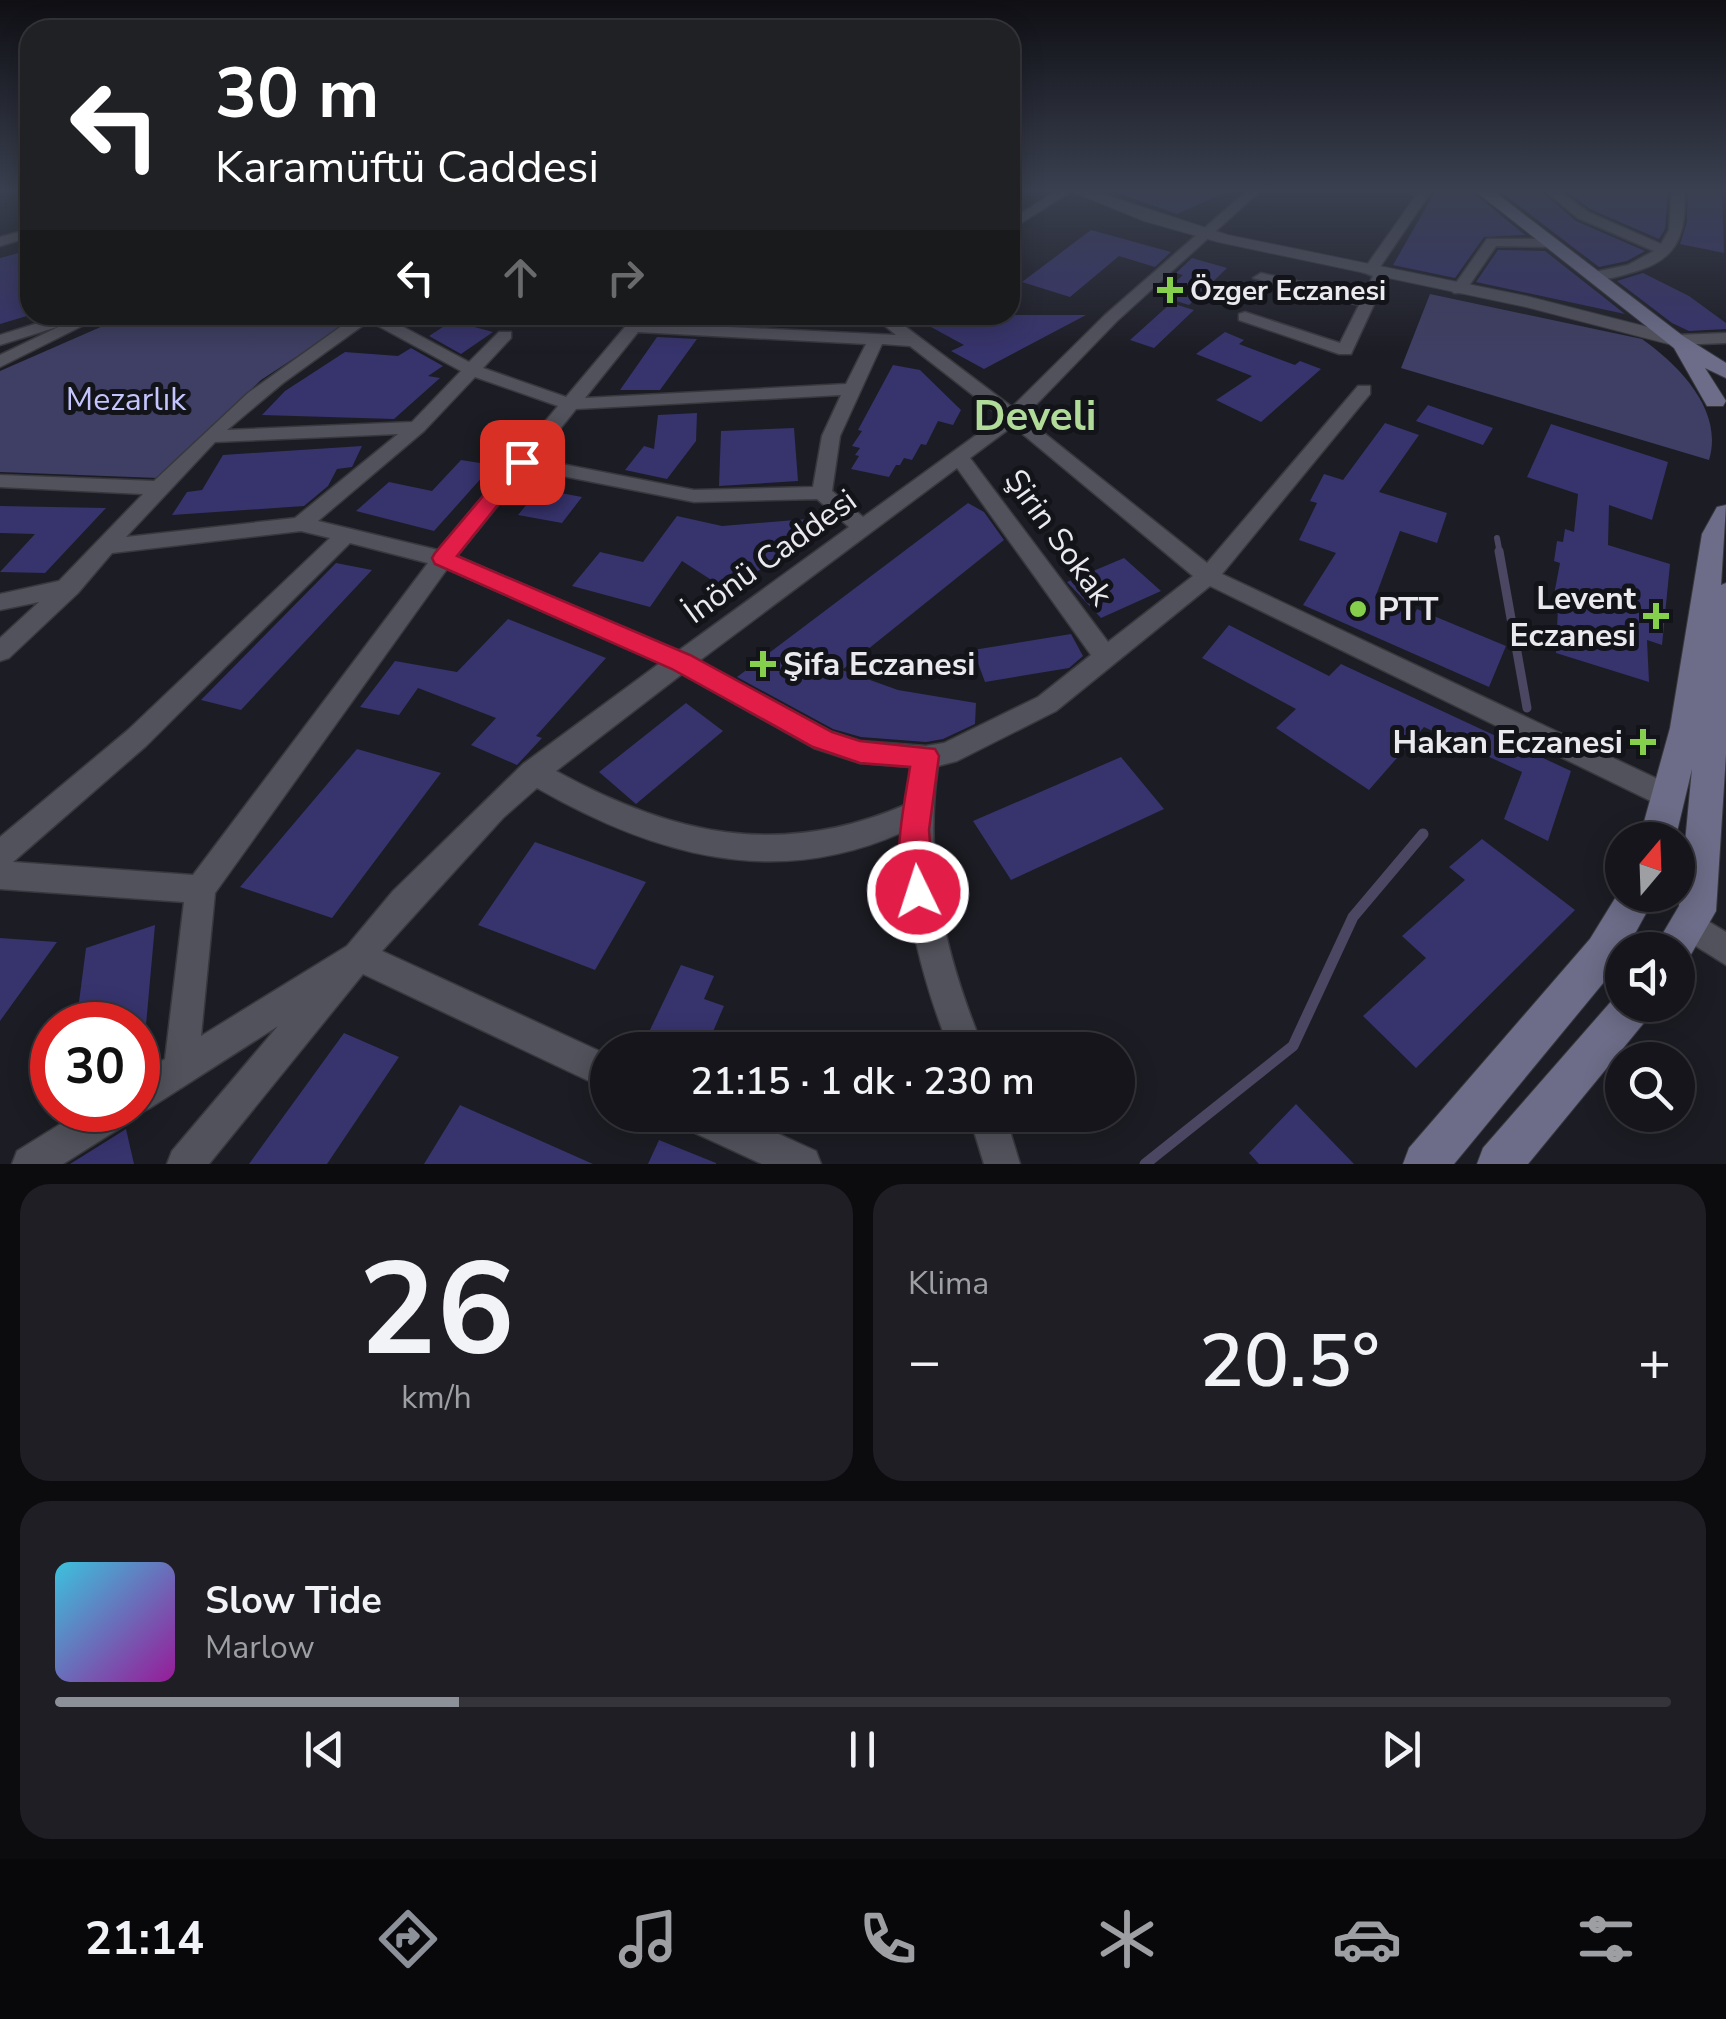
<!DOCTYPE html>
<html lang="tr">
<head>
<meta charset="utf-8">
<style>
	body { margin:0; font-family:"Nunito Sans",sans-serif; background:#1e1e24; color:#f1f3f6; height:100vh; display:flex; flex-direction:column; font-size:38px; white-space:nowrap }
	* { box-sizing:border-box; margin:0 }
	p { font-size:32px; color:#9d9fa3 }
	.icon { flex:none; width:55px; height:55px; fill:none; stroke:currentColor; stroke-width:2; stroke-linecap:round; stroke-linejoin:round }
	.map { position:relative; height:1164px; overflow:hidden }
	.sheet { display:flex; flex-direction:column; gap:20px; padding:20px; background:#0c0c0f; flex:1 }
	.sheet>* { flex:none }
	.guide { position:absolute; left:20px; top:20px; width:1000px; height:305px; border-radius:30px; box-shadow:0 5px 25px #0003,0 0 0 2px #34343a; background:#202124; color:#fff; overflow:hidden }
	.needle { width:65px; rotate:19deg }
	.buttons { position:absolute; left:1605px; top:822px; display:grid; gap:20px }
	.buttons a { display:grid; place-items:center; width:90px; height:90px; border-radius:50%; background:#15151b; box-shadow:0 5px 25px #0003,0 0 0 2px #34343a; font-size:50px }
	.speed { position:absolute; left:30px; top:1002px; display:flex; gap:20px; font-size:50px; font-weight:700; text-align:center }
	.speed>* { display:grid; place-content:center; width:130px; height:130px; border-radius:50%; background:#15151b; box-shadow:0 5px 25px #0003,0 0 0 2px #34343a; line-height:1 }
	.speed .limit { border:15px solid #d22; background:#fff; color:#111 }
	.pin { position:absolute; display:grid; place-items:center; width:85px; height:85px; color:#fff; margin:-42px; border-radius:20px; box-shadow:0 5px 15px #0006 }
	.me { position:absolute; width:110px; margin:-55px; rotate:356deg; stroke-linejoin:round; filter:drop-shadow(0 0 8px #0008) }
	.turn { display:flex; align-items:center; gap:35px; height:210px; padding:0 30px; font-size:45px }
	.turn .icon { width:130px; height:130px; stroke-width:2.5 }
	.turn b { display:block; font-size:70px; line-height:85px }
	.lanes { display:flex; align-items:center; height:95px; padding:0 30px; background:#0003; justify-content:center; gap:50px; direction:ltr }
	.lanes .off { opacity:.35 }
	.big { font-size:75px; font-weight:600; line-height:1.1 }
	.sheet .tile { flex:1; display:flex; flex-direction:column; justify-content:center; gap:15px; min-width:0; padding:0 35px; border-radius:30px; background:#1e1e24 }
	.sheet .dial { align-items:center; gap:0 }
	.dial b { font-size:130px; line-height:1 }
	.song { display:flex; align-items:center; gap:30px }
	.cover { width:120px; height:120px; border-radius:15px; background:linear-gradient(135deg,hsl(190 70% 55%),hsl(300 70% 35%)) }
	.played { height:10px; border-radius:5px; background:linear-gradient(90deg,#8c9099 25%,#34343a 25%) }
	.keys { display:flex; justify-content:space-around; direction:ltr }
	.heat { display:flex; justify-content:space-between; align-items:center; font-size:55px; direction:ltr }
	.sheet .tiles { flex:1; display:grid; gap:20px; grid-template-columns:1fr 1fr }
	.tile:last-child { grid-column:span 2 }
	.trip { position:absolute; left:590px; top:1032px; width:545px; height:100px; border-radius:50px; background:#15151b; box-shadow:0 5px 25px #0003,0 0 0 2px #34343a; font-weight:600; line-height:100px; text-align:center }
	.menu { display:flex; height:160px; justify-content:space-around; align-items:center; background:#08080b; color:#9d9fa3 }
	.menu .icon { width:70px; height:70px }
	.menu .active { color:#8c9099 }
	.menu b { font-size:45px; color:#f1f3f6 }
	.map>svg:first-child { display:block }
	.green { fill:#3f3e64 }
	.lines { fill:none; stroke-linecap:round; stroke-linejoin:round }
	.stream-far2 { stroke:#4b4661; stroke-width:6 }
	.stream-far1 { stroke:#4b4661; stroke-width:9 }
	.stream { stroke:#4b4661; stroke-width:11 }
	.building { fill:#37336d }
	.minor-casing { stroke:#38383e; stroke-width:3 }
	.tertiary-casing { stroke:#38383e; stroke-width:2 }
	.secondary-casing { stroke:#38383e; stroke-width:2 }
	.minor { fill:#52525c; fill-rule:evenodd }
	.tertiary { fill:#52525c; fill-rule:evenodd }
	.secondary { fill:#6d6d89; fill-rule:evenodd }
	.route { fill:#e11d48; stroke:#92132f; stroke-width:2.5 }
	.poi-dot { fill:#85cf4c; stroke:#13131a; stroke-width:4 }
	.labels { text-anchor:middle; stroke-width:10; stroke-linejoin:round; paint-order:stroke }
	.far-poi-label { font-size:28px; font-weight:bold; fill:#e9e9ee; stroke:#13131a; text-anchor:start }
	.park-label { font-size:32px; fill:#c4c5fd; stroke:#13131a }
	.street-label { font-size:32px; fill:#e9e9ee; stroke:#13131a }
	.poi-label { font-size:32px; font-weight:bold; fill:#e9e9ee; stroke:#13131a; text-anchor:end }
	.district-label { font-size:42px; font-weight:bold; fill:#b1db98; stroke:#13131a }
</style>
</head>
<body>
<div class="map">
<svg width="1726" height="1164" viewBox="0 0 1726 1164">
	<rect width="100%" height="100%" fill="#1c1c24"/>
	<path class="green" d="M 1430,294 L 1642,339 C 1680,366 1724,411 1709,460 L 1401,368 Z
		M 128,315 L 352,315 L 357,317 L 261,380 L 158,478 L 0,472 L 0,371 Z"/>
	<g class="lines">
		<path class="stream-far2" d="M 1497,538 L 1500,554"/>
		<path class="stream-far1" d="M 1499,551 L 1527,708"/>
		<path class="stream" d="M 1145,1164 L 1293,1046 L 1353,917 L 1423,834"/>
	</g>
	<path class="building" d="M 1109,190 L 1231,190 L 1177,214 Z
		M 1436,190 L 1470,190 L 1525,235 L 1484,237 L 1455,278 L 1393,265 Z
		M 1498,190 L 1540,190 L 1576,221 L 1645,251 L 1627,261 L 1599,267 Z
		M 1564,190 L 1668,190 L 1665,229 L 1659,239 L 1590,209 Z
		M 1688,190 L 1722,190 L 1724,253 L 1680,244 L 1687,222 Z
		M 1091,230 L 1171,252 L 1155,267 L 1119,256 L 1070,297 L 1022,282 Z
		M 30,250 L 30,315 L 0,324 L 0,258 Z
		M 1498,250 L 1545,251 L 1625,314 L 1476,282 Z
		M 1192,258 L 1227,268 L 1189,305 L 1160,296 L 1183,275 L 1176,273 Z
		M 1643,273 L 1689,296 L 1726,323 L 1726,329 L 1689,331 L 1672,323 L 1617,281 Z
		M 1171,303 L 1194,310 L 1154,348 L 1130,340 Z
		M 909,315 L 1086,315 L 984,369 L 951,351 L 964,345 Z
		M 452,321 L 493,332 L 461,354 L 429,336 Z
		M 1225,332 L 1244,340 L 1239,344 L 1295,365 L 1300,361 L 1321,369 L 1261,422 L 1216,400 L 1252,376 L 1196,354 Z
		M 657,337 L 697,339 L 660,390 L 620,390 Z
		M 411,348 L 443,366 L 428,376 L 440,378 L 394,419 L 262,415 L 285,391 L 345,352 L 398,356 Z
		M 893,365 L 920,370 L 961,410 L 953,425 L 938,421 L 926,445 L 921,444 L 912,460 L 904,458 L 900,465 L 896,465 L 889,477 L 851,469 L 859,456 L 855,455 L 860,448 L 852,446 L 862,431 L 858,430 Z
		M 1428,405 L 1493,428 L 1483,445 L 1416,421 Z
		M 697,413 L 696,441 L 667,479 L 625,470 L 644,446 L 654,449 L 658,415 Z
		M 1385,423 L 1419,435 L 1379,492 L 1447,513 L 1437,543 L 1400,531 L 1375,598 L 1414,615 L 1417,609 L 1506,646 L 1489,687 L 1303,605 L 1336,553 L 1299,540 L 1317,503 L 1310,501 L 1324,474 L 1343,480 Z
		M 1551,424 L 1668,462 L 1652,520 L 1609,505 L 1608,545 L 1670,564 L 1662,645 L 1647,640 L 1649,682 L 1556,653 L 1558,607 L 1552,605 L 1560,563 L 1554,561 L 1557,541 L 1563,542 L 1565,529 L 1574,532 L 1578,494 L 1527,477 Z
		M 794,428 L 798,481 L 719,486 L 721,431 Z
		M 362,446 L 352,467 L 337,469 L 328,486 L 304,506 L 172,515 L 187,492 L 202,490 L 223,455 Z
		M 461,460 L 493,465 L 434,531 L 356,511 L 389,482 L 432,491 Z
		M 539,489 L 582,497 L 562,523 L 518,515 Z
		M 968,503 L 984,512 L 1004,540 L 842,670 L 898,690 L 976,703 L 975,724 L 943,739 L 926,742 L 861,737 L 833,729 L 737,677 Z
		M 0,506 L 106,508 L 45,573 L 0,572 L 35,534 L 0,533 Z
		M 677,516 L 722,526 L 831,517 L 730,592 L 682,561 L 650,607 L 572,586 L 600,552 L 643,562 Z
		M 1124,558 L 1161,591 L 1101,618 L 1067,582 Z
		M 336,563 L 372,570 L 241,710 L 201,700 Z
		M 508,619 L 606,658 L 536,736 L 542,738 L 517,765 L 471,745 L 496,718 L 418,688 L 399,715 L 360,707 L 395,661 L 457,672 Z
		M 1229,625 L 1329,676 L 1341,664 L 1571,771 L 1548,841 L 1504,819 L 1522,772 L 1424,727 L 1369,790 L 1276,728 L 1296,709 L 1202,658 Z
		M 1071,634 L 1083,656 L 1069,668 L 985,682 L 973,650 Z
		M 686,703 L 723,731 L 636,804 L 599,772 Z
		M 357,749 L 441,773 L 332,918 L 240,887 Z
		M 1121,757 L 1164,809 L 1011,880 L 973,821 Z
		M 1482,839 L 1575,910 L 1416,1068 L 1363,1016 L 1426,958 L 1402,936 L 1465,880 L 1449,867 Z
		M 535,842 L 646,882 L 595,970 L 478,925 Z
		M 155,925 L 146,1025 L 76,1025 L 86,948 Z
		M 0,938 L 57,942 L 0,1021 Z
		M 681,965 L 714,976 L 704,999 L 724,1006 L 705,1050 L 694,1050 L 648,1034 Z
		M 344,1033 L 399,1057 L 327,1164 L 249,1164 Z
		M 1296,1104 L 1354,1164 L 1259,1164 L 1249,1153 Z
		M 460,1105 L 593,1164 L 424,1164 Z
		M 126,1129 L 134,1164 L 70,1164 Z
		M 659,1140 L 716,1163 L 716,1164 L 648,1164 Z"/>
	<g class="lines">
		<defs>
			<path id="minor" d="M 1058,190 L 1073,190 L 1010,230 L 1010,220 Z
				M 1248,190 L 1261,190 L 1117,321 L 1024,417 L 1207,563 L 1358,386 L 1370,386 L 1370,394 L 1222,574 L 1679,789 L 1683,797 L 1679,805 L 1669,809 L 1659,805 L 1210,586 L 1056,711 L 957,761 L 938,766 C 923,867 946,957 984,1050 L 950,1050 C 922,979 904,909 903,832 C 775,890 654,855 537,788 L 503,818 L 382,951 L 608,1055 L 608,1090 L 363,974 L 209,1164 L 167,1164 L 172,1151 L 278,1026 L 150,1108 L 138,1114 L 132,1111 L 128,1123 L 63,1164 L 12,1164 L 17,1151 L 83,1110 L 138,1110 L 138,1076 L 165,1059 L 184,902 L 0,889 L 0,837 L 128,730 L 330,538 L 301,531 L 112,553 L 78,593 L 9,658 L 0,661 L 0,638 L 39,602 L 0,610 L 0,594 L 59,581 L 143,494 L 0,487 L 0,475 L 154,481 L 248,393 L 357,315 L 381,315 L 469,362 L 499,332 L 511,332 L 511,338 L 483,368 L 566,397 L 635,315 L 651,315 L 645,323 L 896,335 L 872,315 L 890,315 L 1012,407 L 1105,315 ZM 369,321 L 461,371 L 412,422 L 227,430 L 283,383 ZM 638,332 L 866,344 L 846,384 L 585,398 ZM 882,344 L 910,346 L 1001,417 L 863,517 L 832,491 L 840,436 ZM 475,377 L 558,406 L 438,550 L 318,521 L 424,431 ZM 841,395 L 822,436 L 813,487 L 694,490 L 536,459 L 576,409 ZM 1013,426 L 1193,576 L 1108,642 L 970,458 ZM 398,434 L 295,518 L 126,537 L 215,442 ZM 957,468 L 1091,655 L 1038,697 L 944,743 L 926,746 L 860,741 L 832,732 L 699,661 ZM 527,469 L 694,502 L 817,499 L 849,527 L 678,651 L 457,556 ZM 350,543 L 428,563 L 193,875 L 13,862 L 146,746 ZM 447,569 L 660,663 L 523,764 L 393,891 L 347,946 L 201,1036 L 215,893 ZM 682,674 L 814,748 L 860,763 L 911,767 L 905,805 C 780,859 672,835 556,771 Z
				M 1420,190 L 1432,190 L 1378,270 L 1388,274 L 1351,354 L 1339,354 L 1239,320 L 1239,314 L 1245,312 L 1340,343 L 1359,305 L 1253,278 L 1261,273 L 1363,296 L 1373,276 L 1362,272 Z
				M 1544,190 L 1558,190 L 1588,212 L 1661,244 L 1669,230 L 1672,190 L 1684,190 C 1687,236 1677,261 1630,273 C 1617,277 1603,281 1590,279 L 1590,273 L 1628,265 L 1654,251 L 1578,218 Z
				M 30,229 L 30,237 L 0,246 L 0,237 Z
				M 1487,239 L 1553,239 L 1560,243 L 1553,247 L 1496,246 L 1464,293 L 1454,293 L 1451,290 Z
				M 83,315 L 104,315 L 0,367 L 0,355 Z
				M 54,318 L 60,320 L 60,326 L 0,345 L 0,335 Z
				M 1726,333 L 1726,343 L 1676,345 L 1668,340 L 1676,335 Z
				M 1689,910 L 1726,932 L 1726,965 L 1678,935 L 1674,925 L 1678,915 Z
				M 679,1115 L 737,1115 L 816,1151 L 821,1164 L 762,1164 L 684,1128 Z
				M 969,1115 L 1005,1115 L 1020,1164 L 984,1164 Z"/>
			<path id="tertiary" d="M 1068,190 L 1090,190 L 1228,235 L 1526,296 L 1683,336 L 1686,340 L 1676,346 L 1526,307 L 1218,242 L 1144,221 Z"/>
			<path id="secondary" d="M 1474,190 L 1492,190 L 1683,336 L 1726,363 L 1726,378 L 1705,368 L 1726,401 L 1723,406 L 1707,406 L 1674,348 Z
				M 1726,505 L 1721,585 L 1726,583 L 1726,754 L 1716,911 L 1686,963 L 1678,966 L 1678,950 L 1653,950 L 1679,906 L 1692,769 L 1675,840 L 1639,840 L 1670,728 L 1702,534 L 1717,507 Z
				M 1622,887 L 1622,895 L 1656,895 L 1626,950 L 1622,950 L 1618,965 L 1454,1164 L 1403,1164 L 1409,1148 L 1590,939 Z
				M 1622,989 L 1622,1005 L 1653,1005 L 1647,1019 L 1528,1164 L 1477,1164 L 1483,1148 Z"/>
		</defs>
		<use href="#minor" class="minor-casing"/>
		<use href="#tertiary" class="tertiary-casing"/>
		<use href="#secondary" class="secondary-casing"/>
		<use href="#minor" class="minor"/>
		<use href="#tertiary" class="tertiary"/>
		<use href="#secondary" class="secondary"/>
	</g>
	<linearGradient id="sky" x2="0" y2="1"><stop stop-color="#0f0f14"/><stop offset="0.54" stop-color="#3a4050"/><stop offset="1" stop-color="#3a4050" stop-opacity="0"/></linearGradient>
	<rect width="1726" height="353" fill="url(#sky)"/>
	<path class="route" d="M 522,456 L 532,462 L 457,556 L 690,655 L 832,732 L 860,741 L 935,749 L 939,756 L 929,830 L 934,892 L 929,902 L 918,906 L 908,902 C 890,862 904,808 910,767 L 860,763 L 813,747 L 672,669 L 435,564 L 432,558 L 435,553 L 515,458 Z"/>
	<g class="poi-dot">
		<path d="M1165 275h10v10h10v10h-10v10h-10v-10h-10v-10h10z"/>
		<circle cx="1358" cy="609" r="10"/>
		<path d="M1651 601h10v10h10v10h-10v10h-10v-10h-10v-10h10z"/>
		<path d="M758 649h10v10h10v10h-10v10h-10v-10h-10v-10h10z"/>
		<path d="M1638 727h10v10h10v10h-10v10h-10v-10h-10v-10h10z"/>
	</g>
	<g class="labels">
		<g class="far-poi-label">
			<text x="1190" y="300">Özger Eczanesi</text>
		</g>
		<g class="park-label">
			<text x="126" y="410">Mezarlık</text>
		</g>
		<g class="street-label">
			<text transform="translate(1059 537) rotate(54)" y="11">Şirin Sokak</text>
			<text transform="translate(770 556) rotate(-36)" y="11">İnönü Caddesi</text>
		</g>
		<g class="poi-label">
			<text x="1636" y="609">Levent<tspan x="1636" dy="37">Eczanesi</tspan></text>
			<text x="1378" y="620" text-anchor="start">PTT</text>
			<text x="783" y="675" text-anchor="start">Şifa Eczanesi</text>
			<text x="1623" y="753">Hakan Eczanesi</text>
		</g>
		<g class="district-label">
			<text x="1035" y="430">Develi</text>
		</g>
	</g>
</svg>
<div class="buttons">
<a><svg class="needle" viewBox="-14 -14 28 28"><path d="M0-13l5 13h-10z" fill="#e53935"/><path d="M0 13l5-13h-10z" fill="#9d9fa3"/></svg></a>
<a><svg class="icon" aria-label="sound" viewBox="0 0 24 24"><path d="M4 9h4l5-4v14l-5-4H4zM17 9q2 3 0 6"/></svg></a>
<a><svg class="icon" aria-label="search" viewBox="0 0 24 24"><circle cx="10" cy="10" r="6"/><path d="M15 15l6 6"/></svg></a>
</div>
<div class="speed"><div class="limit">30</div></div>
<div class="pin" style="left:522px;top:462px;background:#d93025"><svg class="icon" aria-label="arrive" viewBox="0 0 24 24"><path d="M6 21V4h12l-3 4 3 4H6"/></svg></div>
<svg class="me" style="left:918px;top:892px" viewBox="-20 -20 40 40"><circle r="17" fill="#e11d48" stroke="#fff" stroke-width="3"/><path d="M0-11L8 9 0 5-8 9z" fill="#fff"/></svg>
<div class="trip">21:15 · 1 dk · 230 m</div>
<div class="guide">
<div class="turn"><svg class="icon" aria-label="left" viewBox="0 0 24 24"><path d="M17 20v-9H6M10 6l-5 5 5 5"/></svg><div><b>30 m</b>Karamüftü Caddesi</div></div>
<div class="lanes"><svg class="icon" aria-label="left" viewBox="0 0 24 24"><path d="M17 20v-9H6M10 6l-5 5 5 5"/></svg><svg class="icon off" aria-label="ahead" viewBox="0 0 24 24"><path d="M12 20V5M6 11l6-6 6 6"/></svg><svg class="icon off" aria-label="right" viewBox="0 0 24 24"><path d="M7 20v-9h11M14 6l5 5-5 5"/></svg></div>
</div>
</div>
<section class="sheet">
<div class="tiles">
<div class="tile dial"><b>26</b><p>km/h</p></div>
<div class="tile"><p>Klima</p>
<div class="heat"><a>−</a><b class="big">20.5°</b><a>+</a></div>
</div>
<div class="tile">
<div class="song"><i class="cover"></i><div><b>Slow Tide</b><p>Marlow</p></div></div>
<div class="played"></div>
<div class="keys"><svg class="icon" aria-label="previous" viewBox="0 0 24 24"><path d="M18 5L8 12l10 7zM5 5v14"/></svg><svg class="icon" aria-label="pause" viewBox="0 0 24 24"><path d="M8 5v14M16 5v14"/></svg><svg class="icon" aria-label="next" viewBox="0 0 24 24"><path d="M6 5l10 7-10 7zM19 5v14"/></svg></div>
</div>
</div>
</section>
<nav class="menu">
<b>21:14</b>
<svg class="icon active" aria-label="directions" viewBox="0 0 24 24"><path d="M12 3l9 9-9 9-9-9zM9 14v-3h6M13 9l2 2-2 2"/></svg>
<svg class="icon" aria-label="music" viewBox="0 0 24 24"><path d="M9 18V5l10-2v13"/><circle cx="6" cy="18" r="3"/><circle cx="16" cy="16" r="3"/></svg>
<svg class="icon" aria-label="phone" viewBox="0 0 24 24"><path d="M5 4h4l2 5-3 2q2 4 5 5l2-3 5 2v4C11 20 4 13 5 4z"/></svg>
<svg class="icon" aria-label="climate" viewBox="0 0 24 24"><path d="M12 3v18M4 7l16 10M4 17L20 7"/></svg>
<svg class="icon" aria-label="car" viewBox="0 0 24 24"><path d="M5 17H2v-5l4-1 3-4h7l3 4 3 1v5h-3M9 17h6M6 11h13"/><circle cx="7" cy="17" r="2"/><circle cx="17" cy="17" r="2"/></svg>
<svg class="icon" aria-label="filters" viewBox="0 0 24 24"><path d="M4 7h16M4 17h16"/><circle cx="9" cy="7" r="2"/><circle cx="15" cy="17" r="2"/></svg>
</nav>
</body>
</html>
